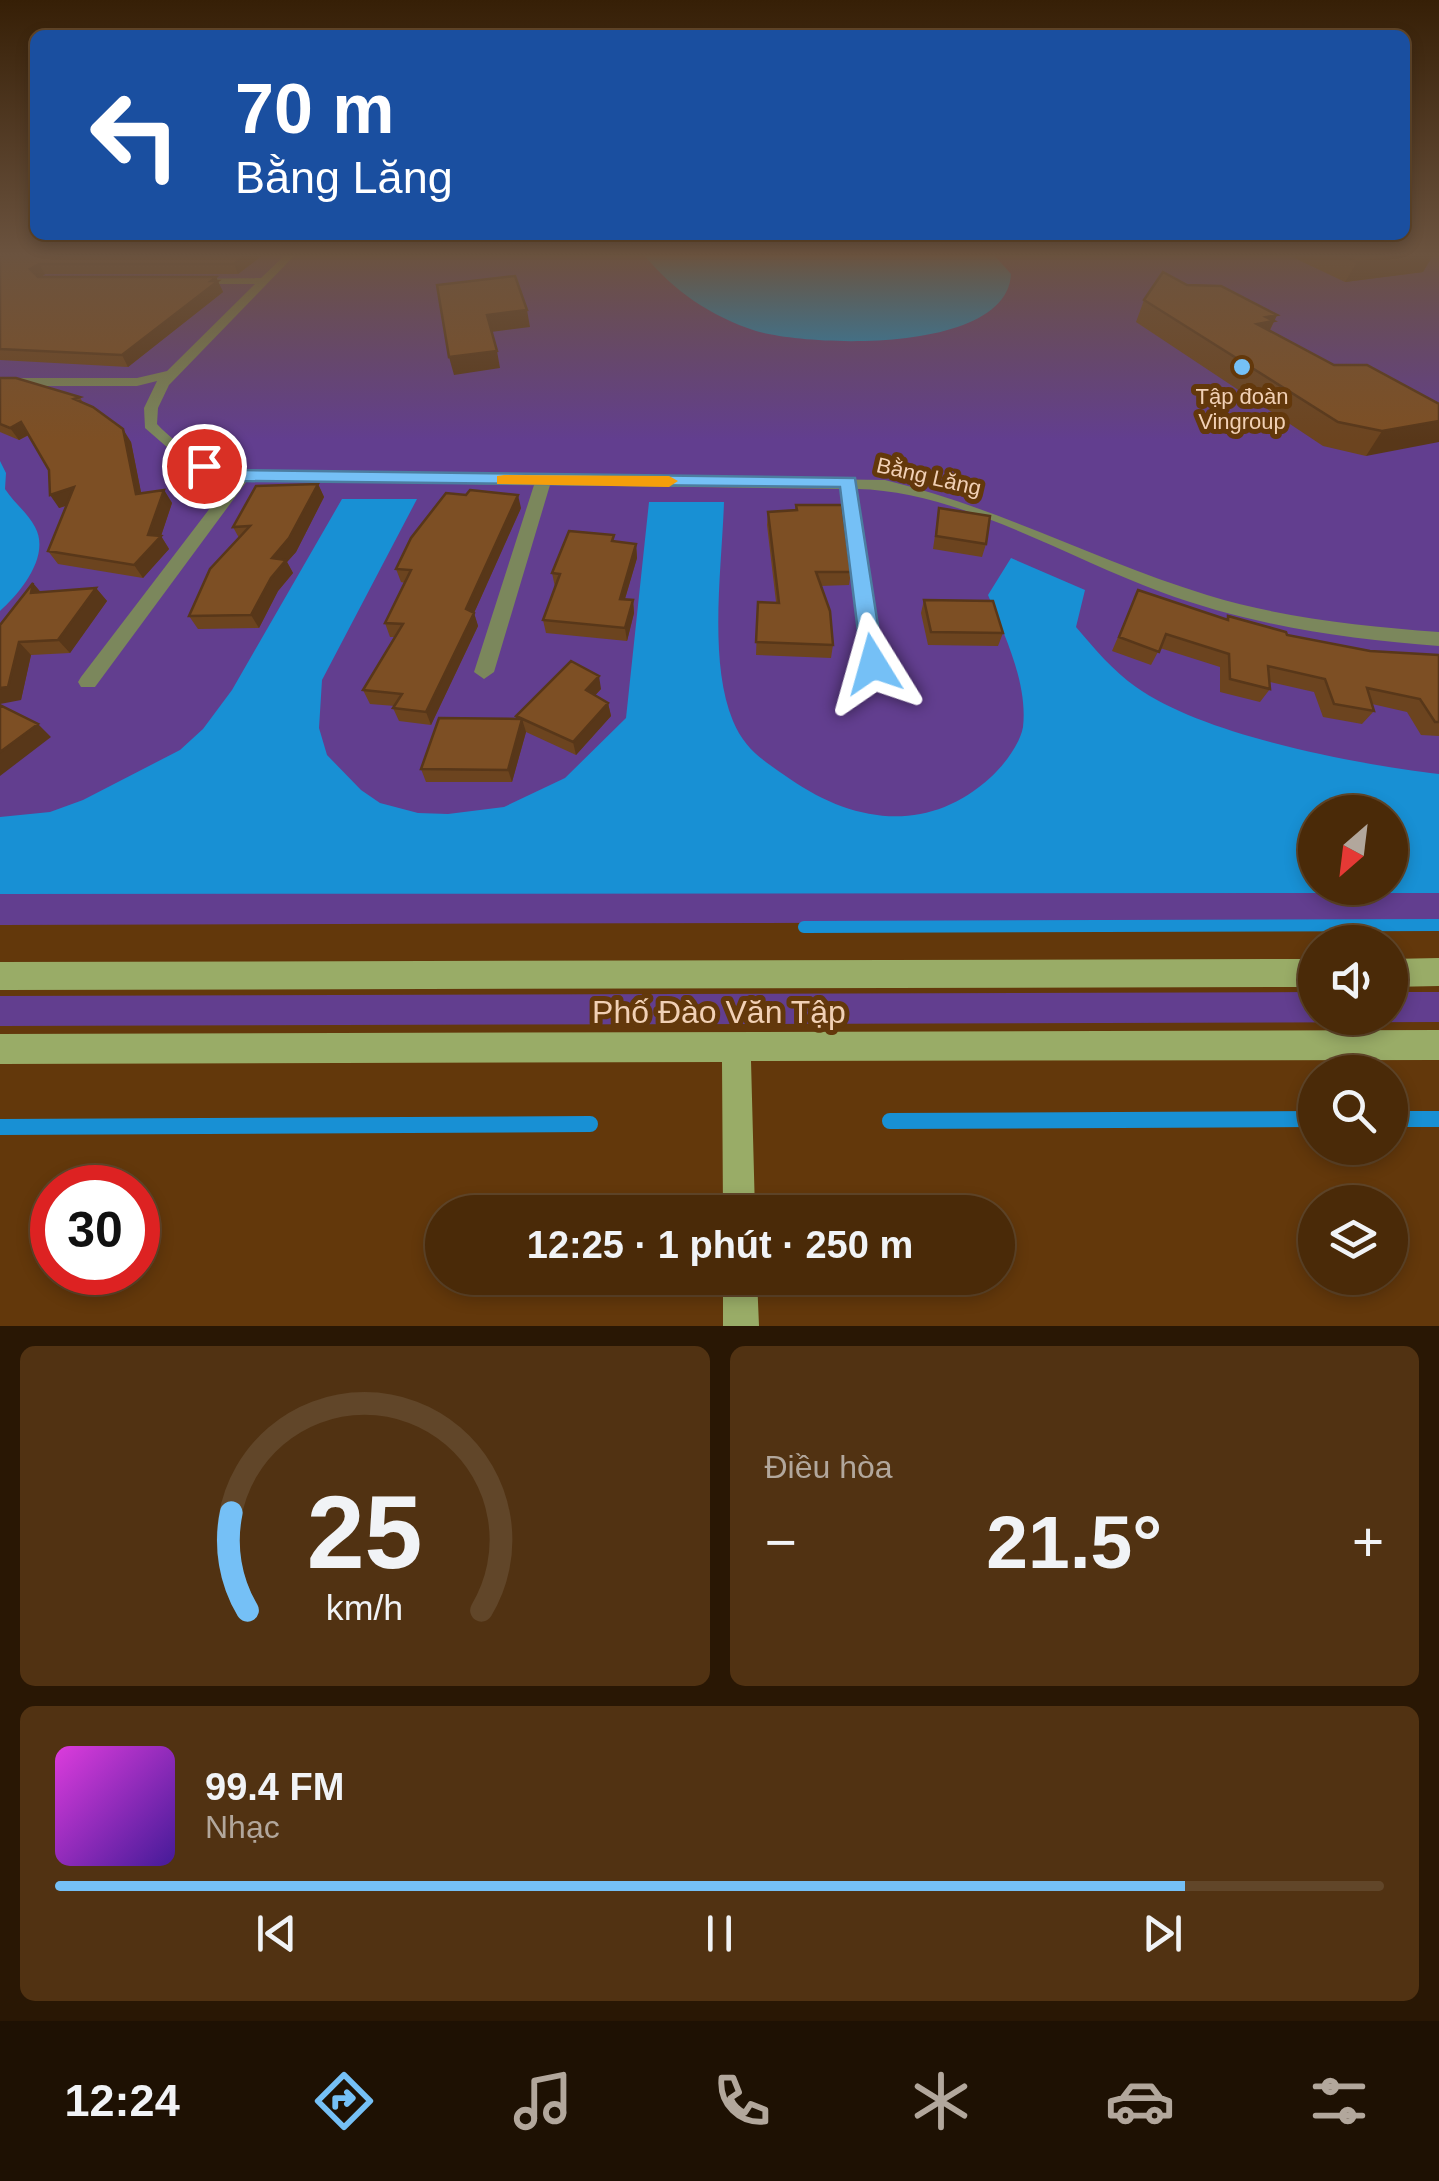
<!DOCTYPE html>
<html lang="vi">
<head>
<meta charset="utf-8">
<style>
	body { margin:0; font-family:Helvetica,sans-serif; background:#513212; color:#f1f3f6; height:100vh; display:flex; flex-direction:column; font-size:38px; white-space:nowrap }
	* { box-sizing:border-box; margin:0 }
	p { font-size:32px; color:#b2a79c }
	.icon { flex:none; width:55px; height:55px; fill:none; stroke:currentColor; stroke-width:2; stroke-linecap:round; stroke-linejoin:round }
	.map { position:relative; height:1326px; overflow:hidden }
	.sheet { display:flex; flex-direction:column; gap:20px; padding:20px; background:#291704; flex:1 }
	.sheet>* { flex:none }
	.banner { position:absolute; left:30px; top:30px; width:1380px; height:210px; border-radius:15px; box-shadow:0 5px 15px #0003,0 0 0 2px #614629; background:#1a4fa0; color:#fff; overflow:hidden }
	.needle { width:65px; rotate:208deg }
	.tools { position:absolute; left:1298px; top:795px; display:grid; gap:20px }
	.tools a { display:grid; place-items:center; width:110px; height:110px; border-radius:50%; background:#4a2a08; box-shadow:0 5px 15px #0003,0 0 0 2px #614629; font-size:50px }
	.speed { position:absolute; left:30px; top:1165px; display:flex; gap:20px; font-size:50px; font-weight:700; text-align:center }
	.speed>* { display:grid; place-content:center; width:130px; height:130px; border-radius:50%; background:#4a2a08; box-shadow:0 5px 15px #0003,0 0 0 2px #614629; line-height:1 }
	.speed .limit { border:15px solid #d22; background:#fff; color:#111 }
	.pin { position:absolute; display:grid; place-items:center; width:85px; height:85px; color:#fff; margin:-42px; border:5px solid #fff; border-radius:50%; box-shadow:0 2px 10px #0007 }
	.me { position:absolute; width:110px; margin:-55px; rotate:352deg; stroke-linejoin:round; filter:drop-shadow(0 0 8px #0008) }
	.turn { display:flex; align-items:center; gap:35px; height:210px; padding:0 40px; font-size:45px }
	.turn .icon { width:130px; height:130px; stroke-width:2.5 }
	.turn b { display:block; font-size:70px; line-height:85px }
	.big { font-size:75px; font-weight:600; line-height:1.1 }
	.sheet .widget { flex:1; display:flex; flex-direction:column; justify-content:center; gap:15px; min-width:0; padding:0 35px; border-radius:15px; background:#513212 }
	.sheet .dial { align-items:center; gap:0 }
	.dial svg { height:260px; overflow:visible; fill:none; stroke:#614629; stroke-width:7; stroke-linecap:round; text-anchor:middle }
	.dial text { fill:#f1f3f6; stroke:none }
	.song { display:flex; align-items:center; gap:30px }
	.cover { width:120px; height:120px; border-radius:15px; background:linear-gradient(135deg,hsl(300 70% 55%),hsl(260 70% 35%)) }
	.played { height:10px; border-radius:5px; background:linear-gradient(90deg,#75c0f6 85%,#614629 85%) }
	.keys { display:flex; justify-content:space-around; direction:ltr }
	.heat { display:flex; justify-content:space-between; align-items:center; font-size:55px; direction:ltr }
	.sheet .tiles { flex:1; display:grid; gap:20px; grid-template-columns:1fr 1fr }
	.widget:last-child { grid-column:span 2 }
	.trip { position:absolute; left:425px; top:1195px; width:590px; height:100px; border-radius:50px; background:#4a2a08; box-shadow:0 5px 15px #0003,0 0 0 2px #614629; font-weight:600; line-height:100px; text-align:center }
	.tabs { display:flex; height:160px; justify-content:space-around; align-items:center; background:#1e1103; color:#b2a79c }
	.tabs .icon { width:70px; height:70px }
	.tabs .current { color:#75c0f6 }
	.tabs b { font-size:45px; color:#f1f3f6 }
	.map>svg:first-child { display:block }
	.green { fill:#623e8f; fill-rule:evenodd }
	.water { fill:#1890d4; fill-rule:evenodd }
	.lines { fill:none; stroke-linecap:round; stroke-linejoin:round }
	.stream-far1 { stroke:#1890d4; stroke-width:12 }
	.stream { stroke:#1890d4; stroke-width:16 }
	.street { fill:#7b875c; fill-rule:evenodd }
	.secondary { fill:#99ac67; fill-rule:evenodd }
	.wall { fill:#6c441f }
	.shaded-wall { fill:#583719 }
	.building { fill:#7d4f24; stroke:#583719; stroke-width:2.5 }
	.route { fill:#75c0f6; stroke:#4c7da0; stroke-width:2.5 }
	.slow { fill:#f59e0b }
	.poi-dot { fill:#75c0f6; stroke:#63380b; stroke-width:4 }
	.labels { text-anchor:middle; stroke-width:10; stroke-linejoin:round; paint-order:stroke }
	.far-poi-label { font-size:22px; fill:#f1d0b5; stroke:#63380b }
	.far-street-label { font-size:22px; fill:#f1d0b5; stroke:#63380b }
	.near-street-label { font-size:32px; fill:#f1d0b5; stroke:#63380b }
</style>
</head>
<body>
<div class="map">
<svg width="1439" height="1326" viewBox="0 0 1439 1326">
	<rect width="100%" height="100%" fill="#63380b"/>
	<path class="green" d="M 0,255 L 1439,255 L 1439,921 L 0,925 ZM 1315,812 L 1390,812 L 1390,888 L 1315,888 Z
		M 1315,992 L 1315,1018 L 1390,1018 L 1390,992 L 1439,992 L 1439,1022 L 0,1026 L 0,996 Z"/>
	<path class="water" d="M 644,255 L 994,255 L 1011,274 C 1007,354 809,347 756,331 C 710,316 674,291 644,255 Z
		M 0,461 L 6,473 L 5,489 C 14,503 28,513 35,527 C 51,556 20,593 0,611 Z
		M 342,499 L 417,499 L 322,680 L 319,728 L 327,755 L 361,790 L 380,803 L 418,813 L 448,814 L 504,807 L 565,778 L 626,718 L 649,502 L 724,502 C 722,566 708,661 733,721 C 745,750 764,761 790,779 C 855,824 929,834 991,777 C 1004,765 1020,744 1023,727 C 1028,683 1004,634 988,595 L 1011,558 L 1085,590 L 1076,627 C 1095,649 1112,670 1136,687 C 1205,736 1355,764 1439,774 L 1439,893 L 0,894 L 0,817 L 50,812 L 83,800 L 180,750 L 203,729 L 232,690 ZM 1315,812 L 1390,812 L 1390,888 L 1315,888 Z"/>
	<g class="lines">
		<path class="stream-far1" d="M 804,927 L 1439,925"/>
		<path class="stream" d="M 1390,1119 L 1439,1119
			M 890,1121 L 1315,1119
			M 0,1127 L 590,1124"/>
		<path class="street" d="M 285,255 L 295,255 L 169,385 L 158,408 L 157,424 C 181,450 210,462 243,471 L 885,480 C 997,507 1097,561 1207,595 C 1282,618 1361,626 1439,632 L 1439,646 C 1344,639 1250,625 1161,592 C 1066,557 959,491 857,489 L 883,665 L 873,672 L 863,665 L 841,489 L 550,485 L 494,672 L 484,679 L 474,672 L 534,485 L 247,481 L 95,687 L 81,687 L 78,682 L 81,677 L 233,478 L 176,455 L 145,428 L 144,408 L 157,381 L 137,386 L 0,386 L 0,378 L 137,378 L 167,371 L 255,284 L 192,284 L 187,281 L 188,279 L 261,278 Z"/>
		<path class="secondary" d="M 1439,958 L 1439,986 L 1390,987 L 1390,959 Z
			M 1315,959 L 1315,987 L 0,990 L 0,962 Z
			M 1439,1030 L 1439,1060 L 751,1061 L 755,1212 L 723,1212 L 722,1062 L 0,1064 L 0,1034 Z
			M 723,1278 L 757,1278 L 759,1326 L 723,1326 Z"/>
	</g>
	<path class="wall" d="M 64,255 L 263,255 L 238,274 L 45,274 L 41,277 L 216,277 L 223,292 L 128,367 L 0,360 L 0,256 L 57,258 Z
		M 1288,255 L 1433,255 L 1423,272 L 1345,282 Z
		M 1187,285 L 1277,315 L 1270,330 L 1334,365 L 1439,404 L 1366,456 L 1323,446 L 1136,322 L 1144,300 Z
		M 0,378 L 80,397 L 83,403 L 131,442 L 141,493 L 164,490 L 172,503 L 161,536 L 169,549 L 143,578 L 58,564 L 48,551 L 66,506 L 59,508 L 49,470 L 29,435 L 19,440 L 0,432 Z
		M 318,484 L 324,497 L 296,552 L 287,562 L 293,573 L 278,591 L 259,628 L 198,629 L 189,616 L 239,538 L 233,527 Z
		M 796,505 L 851,572 L 849,585 L 820,586 L 833,645 L 831,658 L 756,655 L 758,602 L 776,602 L 767,525 L 768,512 L 795,510 Z
		M 521,508 L 474,613 L 478,626 L 431,725 L 399,721 L 393,708 L 395,706 L 370,704 L 363,690 L 395,637 L 390,637 L 385,623 L 405,583 L 401,582 L 396,569 Z
		M 939,508 L 986,544 L 982,557 L 933,549 Z
		M 614,542 L 636,544 L 637,558 L 625,599 L 633,600 L 634,613 L 627,641 L 546,633 L 543,620 L 555,587 L 552,573 Z
		M 96,588 L 107,601 L 70,653 L 31,655 L 21,700 L 0,625 L 41,592 Z
		M 1138,590 L 1226,619 L 1228,616 L 1287,635 L 1370,651 L 1439,655 L 1439,736 L 1421,735 L 1407,712 L 1372,704 L 1374,711 L 1362,724 L 1323,717 L 1314,692 L 1270,682 L 1270,689 L 1260,702 L 1220,692 L 1220,667 L 1160,648 L 1151,665 L 1112,651 Z
		M 924,600 L 1003,633 L 998,646 L 928,645 L 921,613 Z
		M 601,689 L 595,695 L 608,703 L 611,716 L 576,755 L 526,732 L 512,782 L 426,782 L 421,769 L 517,719 L 516,716 Z"/>
	<path class="shaded-wall" d="M 245,255 L 263,255 L 238,274 L 234,264 Z
		M 1411,255 L 1433,255 L 1423,272 L 1345,282 L 1357,262 Z
		M 39,264 L 45,274 L 36,280 L 30,269 Z
		M 216,277 L 223,292 L 128,367 L 122,355 Z
		M 527,310 L 530,327 L 491,332 L 487,315 Z
		M 1277,315 L 1263,344 L 1257,324 L 1266,317 Z
		M 497,351 L 500,368 L 454,375 L 449,357 Z
		M 1439,421 L 1439,442 L 1366,456 L 1382,431 Z
		M 21,422 L 30,434 L 19,440 L 10,428 Z
		M 123,429 L 131,442 L 144,507 L 136,494 Z
		M 318,484 L 324,497 L 296,552 L 287,562 L 293,573 L 278,591 L 259,628 L 251,615 L 272,558 Z
		M 74,487 L 83,500 L 59,508 L 50,495 Z
		M 164,490 L 172,503 L 161,536 L 169,549 L 143,578 L 134,565 L 148,535 Z
		M 518,495 L 521,508 L 474,613 L 478,626 L 431,725 L 426,712 L 466,609 Z
		M 636,544 L 637,558 L 621,612 L 620,599 Z
		M 33,583 L 44,596 L 31,593 Z
		M 96,588 L 107,601 L 70,653 L 58,640 Z
		M 633,600 L 634,613 L 627,641 L 625,628 Z
		M 19,642 L 31,655 L 21,700 L 0,704 L 0,688 Z
		M 599,676 L 601,689 L 588,703 L 586,690 Z
		M 608,703 L 611,716 L 576,755 L 573,742 Z
		M 522,719 L 526,732 L 512,782 L 508,770 Z
		M 38,724 L 51,737 L 0,776 L 0,752 Z"/>
	<path class="building" d="M 6,255 L 50,255 L 57,258 L 64,255 L 245,255 L 234,264 L 39,264 L 30,269 L 38,277 L 216,277 L 211,281 L 218,281 L 122,355 L 0,349 L 0,256 Z
		M 1341,255 L 1411,255 L 1357,262 Z
		M 1163,272 L 1187,285 L 1221,286 L 1277,315 L 1266,317 L 1274,321 L 1257,324 L 1334,365 L 1367,365 L 1439,404 L 1439,421 L 1382,431 L 1338,422 L 1144,300 Z
		M 515,276 L 527,310 L 487,315 L 497,351 L 449,357 L 437,285 Z
		M 0,378 L 16,378 L 80,397 L 74,399 L 93,407 L 123,429 L 136,494 L 164,490 L 148,535 L 161,536 L 134,565 L 48,551 L 74,487 L 50,495 L 49,470 L 21,422 L 10,428 L 0,424 Z
		M 318,484 L 289,538 L 272,558 L 286,560 L 271,578 L 251,615 L 189,616 L 210,569 L 250,526 L 233,527 L 256,486 Z
		M 470,490 L 518,495 L 466,609 L 474,613 L 426,712 L 393,708 L 402,694 L 363,690 L 403,624 L 385,623 L 411,570 L 396,569 L 411,538 L 446,493 L 466,495 Z
		M 796,505 L 842,505 L 851,572 L 816,572 L 830,611 L 833,645 L 756,642 L 758,602 L 779,603 L 768,512 L 797,510 Z
		M 939,508 L 990,516 L 986,544 L 936,536 Z
		M 569,531 L 614,535 L 612,541 L 636,544 L 620,599 L 633,600 L 625,628 L 543,620 L 560,574 L 552,573 Z
		M 33,583 L 31,593 L 96,588 L 58,640 L 19,642 L 8,687 L 0,688 L 0,625 Z
		M 1138,590 L 1228,620 L 1228,616 L 1286,632 L 1287,635 L 1370,651 L 1439,655 L 1439,722 L 1435,722 L 1420,699 L 1367,688 L 1374,711 L 1334,704 L 1325,679 L 1268,666 L 1270,689 L 1230,679 L 1229,654 L 1166,634 L 1159,652 L 1119,637 Z
		M 924,600 L 993,601 L 1003,633 L 931,632 Z
		M 571,661 L 599,676 L 586,690 L 608,703 L 573,742 L 516,716 Z
		M 0,705 L 38,724 L 0,752 Z
		M 439,718 L 522,719 L 508,770 L 421,769 Z"/>
	<linearGradient id="sky" x2="0" y2="1"><stop stop-color="#361f06"/><stop offset="0.58" stop-color="#6b533f"/><stop offset="1" stop-color="#6b533f" stop-opacity="0"/></linearGradient>
	<rect width="1439" height="440" fill="url(#sky)"/>
	<path class="route" d="M 204,461 L 243,470 L 855,478 L 884,664 L 873,673 L 862,664 L 840,487 L 243,481 L 198,469 L 198,462 Z"/>
	<path class="slow" d="M 504,475 L 669,476 L 678,481 L 669,487 L 497,484 L 497,476 Z"/>
	<circle class="poi-dot" cx="1242" cy="367" r="10"/>
	<g class="labels">
		<g class="far-poi-label">
			<text x="1242" y="404">Tập đoàn<tspan x="1242" dy="25">Vingroup</tspan></text>
		</g>
		<g class="far-street-label">
			<text transform="translate(929 476) rotate(13)" y="8">Bằng Lăng</text>
		</g>
		<g class="near-street-label">
			<text x="719" y="1023">Phố Đào Văn Tập</text>
		</g>
	</g>
</svg>
<div class="tools">
<a><svg class="needle" viewBox="-14 -14 28 28"><path d="M0-13l5 13h-10z" fill="#e53935"/><path d="M0 13l5-13h-10z" fill="#b2a79c"/></svg></a>
<a><svg class="icon" aria-label="sound" viewBox="0 0 24 24"><path d="M4 9h4l5-4v14l-5-4H4zM17 9q2 3 0 6"/></svg></a>
<a><svg class="icon" aria-label="search" viewBox="0 0 24 24"><circle cx="10" cy="10" r="6"/><path d="M15 15l6 6"/></svg></a>
<a><svg class="icon" aria-label="layers" viewBox="0 0 24 24"><path d="M12 4l9 5-9 5-9-5zM3 14l9 5 9-5"/></svg></a>
</div>
<div class="speed"><div class="limit">30</div></div>
<div class="pin" style="left:204px;top:466px;background:#d93025"><svg class="icon" aria-label="arrive" viewBox="0 0 24 24"><path d="M6 21V4h12l-3 4 3 4H6"/></svg></div>
<svg class="me" style="left:873px;top:664px" viewBox="-20 -20 40 40"><path d="M0-17L14 15 0 8-14 15z" fill="#75c0f6" stroke="#fff" stroke-width="4"/></svg>
<div class="trip">12:25 · 1 phút · 250 m</div>
<div class="banner">
<div class="turn"><svg class="icon" aria-label="left" viewBox="0 0 24 24"><path d="M17 20v-9H6M10 6l-5 5 5 5"/></svg><div><b>70 m</b>Bằng Lăng</div></div>
</div>
</div>
<section class="sheet">
<div class="tiles">
<div class="widget dial"><svg viewBox="0 0 100 80">
<path d="M14 69A42 42 0 1 1 86 69"/>
<path d="M14 69A42 42 0 0 1 9 39" stroke="#75c0f6"/>
<text x="50" y="56" font-size="32" font-weight="700">25</text>
<text x="50" y="72" font-size="11">km/h</text>
</svg></div>
<div class="widget"><p>Điều hòa</p>
<div class="heat"><a>−</a><b class="big">21.5°</b><a>+</a></div>
</div>
<div class="widget">
<div class="song"><i class="cover"></i><div><b>99.4 FM</b><p>Nhạc</p></div></div>
<div class="played"></div>
<div class="keys"><svg class="icon" aria-label="previous" viewBox="0 0 24 24"><path d="M18 5L8 12l10 7zM5 5v14"/></svg><svg class="icon" aria-label="pause" viewBox="0 0 24 24"><path d="M8 5v14M16 5v14"/></svg><svg class="icon" aria-label="next" viewBox="0 0 24 24"><path d="M6 5l10 7-10 7zM19 5v14"/></svg></div>
</div>
</div>
</section>
<nav class="tabs">
<b>12:24</b>
<svg class="icon current" aria-label="directions" viewBox="0 0 24 24"><path d="M12 3l9 9-9 9-9-9zM9 14v-3h6M13 9l2 2-2 2"/></svg>
<svg class="icon" aria-label="music" viewBox="0 0 24 24"><path d="M9 18V5l10-2v13"/><circle cx="6" cy="18" r="3"/><circle cx="16" cy="16" r="3"/></svg>
<svg class="icon" aria-label="phone" viewBox="0 0 24 24"><path d="M5 4h4l2 5-3 2q2 4 5 5l2-3 5 2v4C11 20 4 13 5 4z"/></svg>
<svg class="icon" aria-label="climate" viewBox="0 0 24 24"><path d="M12 3v18M4 7l16 10M4 17L20 7"/></svg>
<svg class="icon" aria-label="car" viewBox="0 0 24 24"><path d="M5 17H2v-5l4-1 3-4h7l3 4 3 1v5h-3M9 17h6M6 11h13"/><circle cx="7" cy="17" r="2"/><circle cx="17" cy="17" r="2"/></svg>
<svg class="icon" aria-label="filters" viewBox="0 0 24 24"><path d="M4 7h16M4 17h16"/><circle cx="9" cy="7" r="2"/><circle cx="15" cy="17" r="2"/></svg>
</nav>
</body>
</html>
